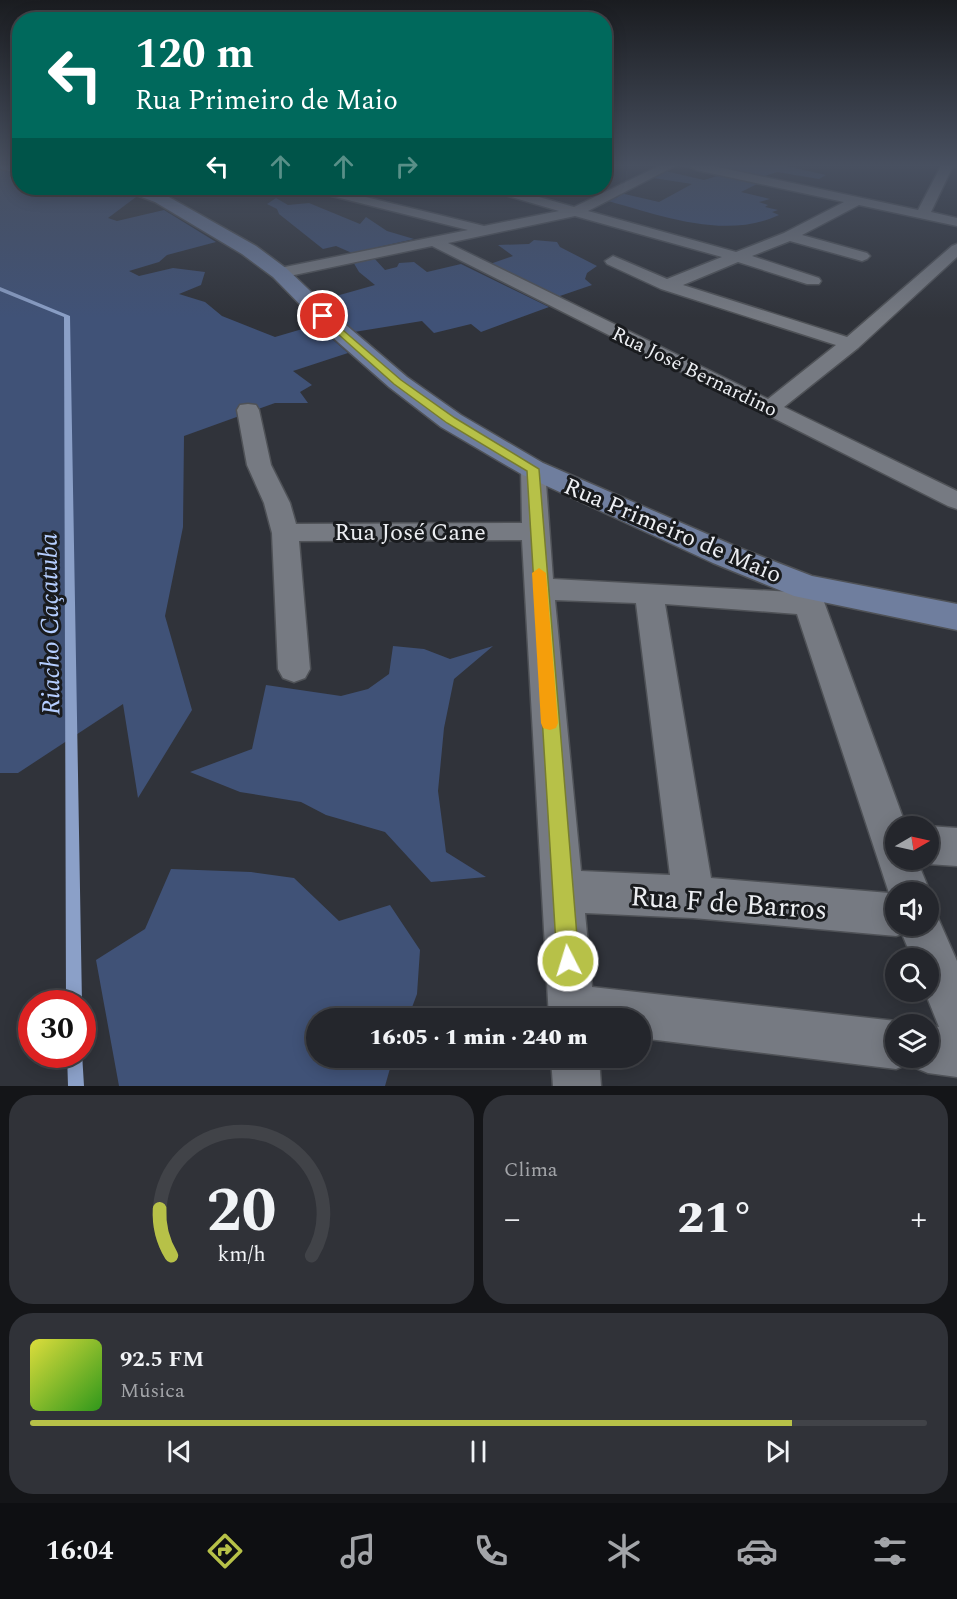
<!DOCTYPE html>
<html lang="pt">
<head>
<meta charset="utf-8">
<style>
	body { margin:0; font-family:Spectral,serif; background:#303238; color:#f1f3f6; height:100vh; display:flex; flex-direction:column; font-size:22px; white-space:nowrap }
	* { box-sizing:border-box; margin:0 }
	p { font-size:20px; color:#a3a5a9 }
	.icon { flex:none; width:33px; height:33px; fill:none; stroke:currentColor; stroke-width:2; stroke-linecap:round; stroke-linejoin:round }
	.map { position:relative; height:1086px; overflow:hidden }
	.details { display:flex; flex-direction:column; gap:9px; padding:9px; background:#141518; flex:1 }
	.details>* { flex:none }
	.guide { position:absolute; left:12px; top:12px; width:600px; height:183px; border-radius:24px; box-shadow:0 3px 15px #0003,0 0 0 2px #414348; background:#00695c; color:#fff; overflow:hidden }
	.needle { width:39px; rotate:81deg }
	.buttons { position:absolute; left:885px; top:816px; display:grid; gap:12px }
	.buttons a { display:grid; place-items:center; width:54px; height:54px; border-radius:50%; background:#24262c; box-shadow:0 3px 15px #0003,0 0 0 2px #414348; font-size:30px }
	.speed { position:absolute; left:18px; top:990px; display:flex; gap:12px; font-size:30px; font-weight:700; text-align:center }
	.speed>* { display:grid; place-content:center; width:78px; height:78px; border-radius:50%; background:#24262c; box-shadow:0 3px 15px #0003,0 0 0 2px #414348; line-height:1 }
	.speed .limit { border:9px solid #d22; background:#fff; color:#111 }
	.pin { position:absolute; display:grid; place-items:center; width:51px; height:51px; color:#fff; margin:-26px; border:3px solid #fff; border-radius:50%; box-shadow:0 2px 6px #0007 }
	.me { position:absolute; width:66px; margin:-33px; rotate:355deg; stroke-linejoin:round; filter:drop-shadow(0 0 4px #0008) }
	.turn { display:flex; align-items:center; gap:21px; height:126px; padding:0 24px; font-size:27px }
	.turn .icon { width:78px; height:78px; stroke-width:2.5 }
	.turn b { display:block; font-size:42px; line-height:51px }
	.lanes { display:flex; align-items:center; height:57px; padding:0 24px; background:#0003; justify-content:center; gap:30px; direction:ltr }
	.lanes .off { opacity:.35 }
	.big { font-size:45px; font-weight:800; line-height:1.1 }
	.details .tile { flex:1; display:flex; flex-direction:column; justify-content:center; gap:9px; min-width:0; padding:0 21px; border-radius:24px; background:#303238 }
	.details .dial { align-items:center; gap:0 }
	.dial svg { height:156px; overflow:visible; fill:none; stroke:#414348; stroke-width:7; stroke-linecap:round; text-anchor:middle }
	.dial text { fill:#f1f3f6; stroke:none }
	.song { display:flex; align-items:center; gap:18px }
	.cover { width:72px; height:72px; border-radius:9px; background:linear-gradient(135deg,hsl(60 70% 55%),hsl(110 70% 35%)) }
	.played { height:6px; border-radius:3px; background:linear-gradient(90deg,#b7c148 85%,#414348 85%) }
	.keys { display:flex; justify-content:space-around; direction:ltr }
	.heat { display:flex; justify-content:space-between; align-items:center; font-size:33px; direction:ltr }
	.details .tiles { flex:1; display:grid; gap:9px; grid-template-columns:1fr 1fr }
	.tile:last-child { grid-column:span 2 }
	.trip { position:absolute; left:306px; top:1008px; width:345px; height:60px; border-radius:30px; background:#24262c; box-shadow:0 3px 15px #0003,0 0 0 2px #414348; font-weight:800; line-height:60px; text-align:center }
	.menu { display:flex; height:96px; justify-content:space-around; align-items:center; background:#0e0f12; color:#a3a5a9 }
	.menu .icon { width:42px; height:42px }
	.menu .current { color:#b7c148 }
	.menu b { font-size:27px; color:#f1f3f6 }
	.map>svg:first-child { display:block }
	.green { fill:#405277 }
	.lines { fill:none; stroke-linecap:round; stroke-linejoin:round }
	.stream { fill:#8ba0c8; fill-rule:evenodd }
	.street-casing { stroke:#4f5257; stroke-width:3 }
	.secondary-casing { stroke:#4f5257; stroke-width:3 }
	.street { fill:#767a82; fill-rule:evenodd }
	.secondary { fill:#6f7e9e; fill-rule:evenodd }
	.route { fill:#b7c148; stroke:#777d2f; stroke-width:1.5 }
	.slow { fill:#f59e0b }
	.labels { text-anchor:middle; stroke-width:6; stroke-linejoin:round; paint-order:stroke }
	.far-street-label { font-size:20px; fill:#eceef2; stroke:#191b1e }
	.street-label { font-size:24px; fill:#eceef2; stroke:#191b1e }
	.water-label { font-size:26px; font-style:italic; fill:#b5ceff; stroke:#191b1e }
	.near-street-label { font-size:28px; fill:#eceef2; stroke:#191b1e }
</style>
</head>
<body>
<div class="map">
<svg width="957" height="1086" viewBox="0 0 957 1086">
	<rect width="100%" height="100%" fill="#30333a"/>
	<path class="green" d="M 0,166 L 19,170 L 20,188 L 120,188 L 144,191 L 108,218 L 117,221 L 164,210 L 216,242 L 167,255 L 159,262 L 129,271 L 139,276 L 173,268 L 205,272 L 201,285 L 179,294 L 205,302 L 222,316 L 275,337 L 316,325 L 348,353 L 293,371 L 312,385 L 300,392 L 308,403 L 275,403 L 184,436 L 183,527 L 165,616 L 192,710 L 138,798 L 123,704 L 18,773 L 0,773 Z
		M 679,166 L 786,166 L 826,175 L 819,179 L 777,172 L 756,179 L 761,182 L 741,192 L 770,199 L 759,202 L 768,205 L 765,207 L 778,210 L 772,212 L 779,215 C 724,241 656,214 601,199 L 616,192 L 659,202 L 692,184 L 647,177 L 661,170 L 704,180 L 717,176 Z
		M 276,198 L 288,205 L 309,203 L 360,224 L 366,217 L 387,231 L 414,239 L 352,253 L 336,246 L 323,249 L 279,214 L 277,209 L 267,204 Z
		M 534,240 L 557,242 L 560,247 L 597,266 L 587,273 L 585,279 L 592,285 L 557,297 L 490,264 L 513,256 L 498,245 L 529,244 Z
		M 374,258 L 385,270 L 397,267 L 399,263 L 414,262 L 427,272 L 461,264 L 549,307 L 481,332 L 471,324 L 434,333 L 422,321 L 354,332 L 322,300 L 375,285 L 359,272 L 352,260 Z
		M 393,646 L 424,649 L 450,659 L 493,646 L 454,679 L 444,728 L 438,791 L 446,852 L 486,877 L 431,882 L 385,832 L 326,815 L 301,802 L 240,792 L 190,772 L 252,749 L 266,685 L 341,696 L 368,689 L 389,674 Z
		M 171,869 L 251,872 L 294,878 L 339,921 L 390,905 L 420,950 L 417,994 L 408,1018 L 316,1018 L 316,1058 L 393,1058 L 385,1086 L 119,1086 L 96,960 L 145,929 Z"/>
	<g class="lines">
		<path class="stream" d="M 0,287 L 70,316 L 82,1004 L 66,1004 L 64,317 L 0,291 Z
			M 82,1053 L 84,1086 L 68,1086 L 67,1054 L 82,1054 Z"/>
		<defs>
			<path id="street" d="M 659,166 L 675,166 L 588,211 L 736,252 L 784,233 L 844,202 L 696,170 L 690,166 L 713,166 L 918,210 L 941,166 L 953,166 L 931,212 L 957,218 L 957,226 L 859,205 L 802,235 L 867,253 L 870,256 L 867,259 L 862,261 L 790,241 L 752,256 L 819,278 L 821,281 L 819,284 L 807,284 L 738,262 L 683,285 L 847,337 L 952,246 L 957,244 L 957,257 L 858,348 L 784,407 L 957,491 L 957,509 L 948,506 L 432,246 L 280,278 L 272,273 L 280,268 L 468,230 L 312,191 L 310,188 L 329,188 L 484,226 L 559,211 L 505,195 L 504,192 L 507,188 L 520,188 L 518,191 L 574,207 ZM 575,216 L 722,257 L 667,279 L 613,256 L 605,261 L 607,264 L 661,289 L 836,345 L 768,399 L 448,243 Z
				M 248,404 L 256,405 L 259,410 L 271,465 L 290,503 L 296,524 L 522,523 L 521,469 L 525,464 L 533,462 L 541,464 L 545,469 L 553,579 L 792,592 L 792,587 L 796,580 L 806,577 L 816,580 L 906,826 L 896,826 L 896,860 L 917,860 L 930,892 L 928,895 L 928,892 L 896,892 L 896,926 L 928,926 L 928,908 L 935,911 L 957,961 L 957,1077 L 928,1073 L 911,1066 L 910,1063 L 896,1069 L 640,1038 L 640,1018 L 549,1018 L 522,540 L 299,541 L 310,669 L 305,678 L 294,682 L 283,678 L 278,669 L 272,533 L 264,503 L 247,465 L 237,410 L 240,405 ZM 555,600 L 636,603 L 670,875 L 581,871 ZM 665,604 L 797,614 L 889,893 L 711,878 ZM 585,913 L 693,918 L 896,936 L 902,934 L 912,958 L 928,958 L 928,992 L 925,992 L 939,1027 L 928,1025 L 928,1058 L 896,1058 L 896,1024 L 904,1024 L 896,1021 L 592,987 Z
				M 928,826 L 957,828 L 957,866 L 928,864 L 917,860 L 928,860 Z
				M 551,1058 L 599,1058 L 601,1086 L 553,1086 Z"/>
			<path id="secondary" d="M 0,166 L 20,166 L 20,173 L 1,169 Z
				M 112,188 L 144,188 L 167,196 L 256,246 L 287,269 L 346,325 L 407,377 L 461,415 L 543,463 L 737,547 L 812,576 L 957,604 L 957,630 L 794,596 L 713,563 L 523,475 L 441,427 L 389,387 L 330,335 L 273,277 L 242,254 L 155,202 L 139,196 L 115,191 Z"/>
		</defs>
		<use href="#street" class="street-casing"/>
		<use href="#secondary" class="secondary-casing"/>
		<use href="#street" class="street"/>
		<use href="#secondary" class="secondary"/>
	</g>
	<linearGradient id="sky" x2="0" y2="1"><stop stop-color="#1a1c20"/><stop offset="0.52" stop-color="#485060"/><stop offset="1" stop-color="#485060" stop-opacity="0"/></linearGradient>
	<rect width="957" height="318" fill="url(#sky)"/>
	<path class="route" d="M 323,313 L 401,380 L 455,418 L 539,469 L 579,961 L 576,969 L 568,972 L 560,969 L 557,961 L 527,471 L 447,423 L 394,384 L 320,318 L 320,314 Z"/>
	<path class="slow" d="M 539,568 L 546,573 L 558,723 L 556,728 L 550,730 L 543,728 L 541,723 L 532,573 Z"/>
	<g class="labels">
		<g class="far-street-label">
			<text transform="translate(695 371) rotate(26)" y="7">Rua José Bernardino</text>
		</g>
		<g class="street-label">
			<text transform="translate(673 530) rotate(23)" y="8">Rua Primeiro de Maio</text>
			<text x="410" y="540">Rua José Cane</text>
		</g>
		<g class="water-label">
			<text transform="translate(49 624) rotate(-91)" y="9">Riacho Caçatuba</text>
		</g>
		<g class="near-street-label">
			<text transform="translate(729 902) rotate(4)" y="10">Rua F de Barros</text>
		</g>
	</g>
</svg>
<div class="buttons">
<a><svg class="needle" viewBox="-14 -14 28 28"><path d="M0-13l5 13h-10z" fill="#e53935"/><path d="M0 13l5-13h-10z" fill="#a3a5a9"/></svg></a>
<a><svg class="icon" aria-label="sound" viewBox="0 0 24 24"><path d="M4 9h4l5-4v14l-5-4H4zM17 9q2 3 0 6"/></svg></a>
<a><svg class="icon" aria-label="search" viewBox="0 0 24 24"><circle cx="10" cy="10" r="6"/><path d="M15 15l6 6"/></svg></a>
<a><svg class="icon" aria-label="layers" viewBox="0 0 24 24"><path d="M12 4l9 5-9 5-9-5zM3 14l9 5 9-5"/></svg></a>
</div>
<div class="speed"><div class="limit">30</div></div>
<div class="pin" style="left:323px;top:316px;background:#d93025"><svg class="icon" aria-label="arrive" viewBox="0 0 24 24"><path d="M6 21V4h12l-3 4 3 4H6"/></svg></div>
<svg class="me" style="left:568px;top:961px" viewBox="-20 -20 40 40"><circle r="17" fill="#b7c148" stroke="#fff" stroke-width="3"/><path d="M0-11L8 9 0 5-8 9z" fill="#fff"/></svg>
<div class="trip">16:05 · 1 min · 240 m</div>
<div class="guide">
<div class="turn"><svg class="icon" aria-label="left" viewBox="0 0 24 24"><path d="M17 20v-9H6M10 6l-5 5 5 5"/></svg><div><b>120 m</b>Rua Primeiro de Maio</div></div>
<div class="lanes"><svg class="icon" aria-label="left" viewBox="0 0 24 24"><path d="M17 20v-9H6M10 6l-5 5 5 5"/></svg><svg class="icon off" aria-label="ahead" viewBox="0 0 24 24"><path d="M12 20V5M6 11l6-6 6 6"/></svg><svg class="icon off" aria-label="ahead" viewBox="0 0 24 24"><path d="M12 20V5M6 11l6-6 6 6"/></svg><svg class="icon off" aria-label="right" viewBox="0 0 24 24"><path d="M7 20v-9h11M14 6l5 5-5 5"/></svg></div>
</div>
</div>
<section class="details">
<div class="tiles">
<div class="tile dial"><svg viewBox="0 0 100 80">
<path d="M14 69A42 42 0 1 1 86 69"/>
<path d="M14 69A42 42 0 0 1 8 45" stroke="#b7c148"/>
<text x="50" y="56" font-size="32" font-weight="700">20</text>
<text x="50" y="72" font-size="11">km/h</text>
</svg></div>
<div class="tile"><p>Clima</p>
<div class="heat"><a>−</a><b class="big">21°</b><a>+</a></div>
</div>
<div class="tile">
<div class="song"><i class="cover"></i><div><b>92.5 FM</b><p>Música</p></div></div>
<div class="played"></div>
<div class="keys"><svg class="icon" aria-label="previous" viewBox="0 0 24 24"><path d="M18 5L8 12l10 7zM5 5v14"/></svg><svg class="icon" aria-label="pause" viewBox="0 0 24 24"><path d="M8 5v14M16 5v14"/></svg><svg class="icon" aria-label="next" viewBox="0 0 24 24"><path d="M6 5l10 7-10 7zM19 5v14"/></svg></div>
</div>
</div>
</section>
<nav class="menu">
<b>16:04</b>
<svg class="icon current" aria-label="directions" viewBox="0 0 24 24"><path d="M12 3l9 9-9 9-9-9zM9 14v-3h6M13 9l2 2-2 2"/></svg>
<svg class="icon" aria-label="music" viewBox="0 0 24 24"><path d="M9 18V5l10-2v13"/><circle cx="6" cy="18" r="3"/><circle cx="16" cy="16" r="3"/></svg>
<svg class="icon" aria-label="phone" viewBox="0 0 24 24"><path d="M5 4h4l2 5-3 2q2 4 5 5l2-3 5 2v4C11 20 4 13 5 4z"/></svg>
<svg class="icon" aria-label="climate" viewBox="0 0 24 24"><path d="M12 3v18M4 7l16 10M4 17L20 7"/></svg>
<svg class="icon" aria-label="car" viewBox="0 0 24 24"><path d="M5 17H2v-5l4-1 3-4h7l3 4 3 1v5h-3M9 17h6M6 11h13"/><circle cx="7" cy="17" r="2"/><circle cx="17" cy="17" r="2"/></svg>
<svg class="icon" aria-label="filters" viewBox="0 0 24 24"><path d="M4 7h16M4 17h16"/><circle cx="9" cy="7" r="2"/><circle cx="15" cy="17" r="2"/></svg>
</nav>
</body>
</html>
